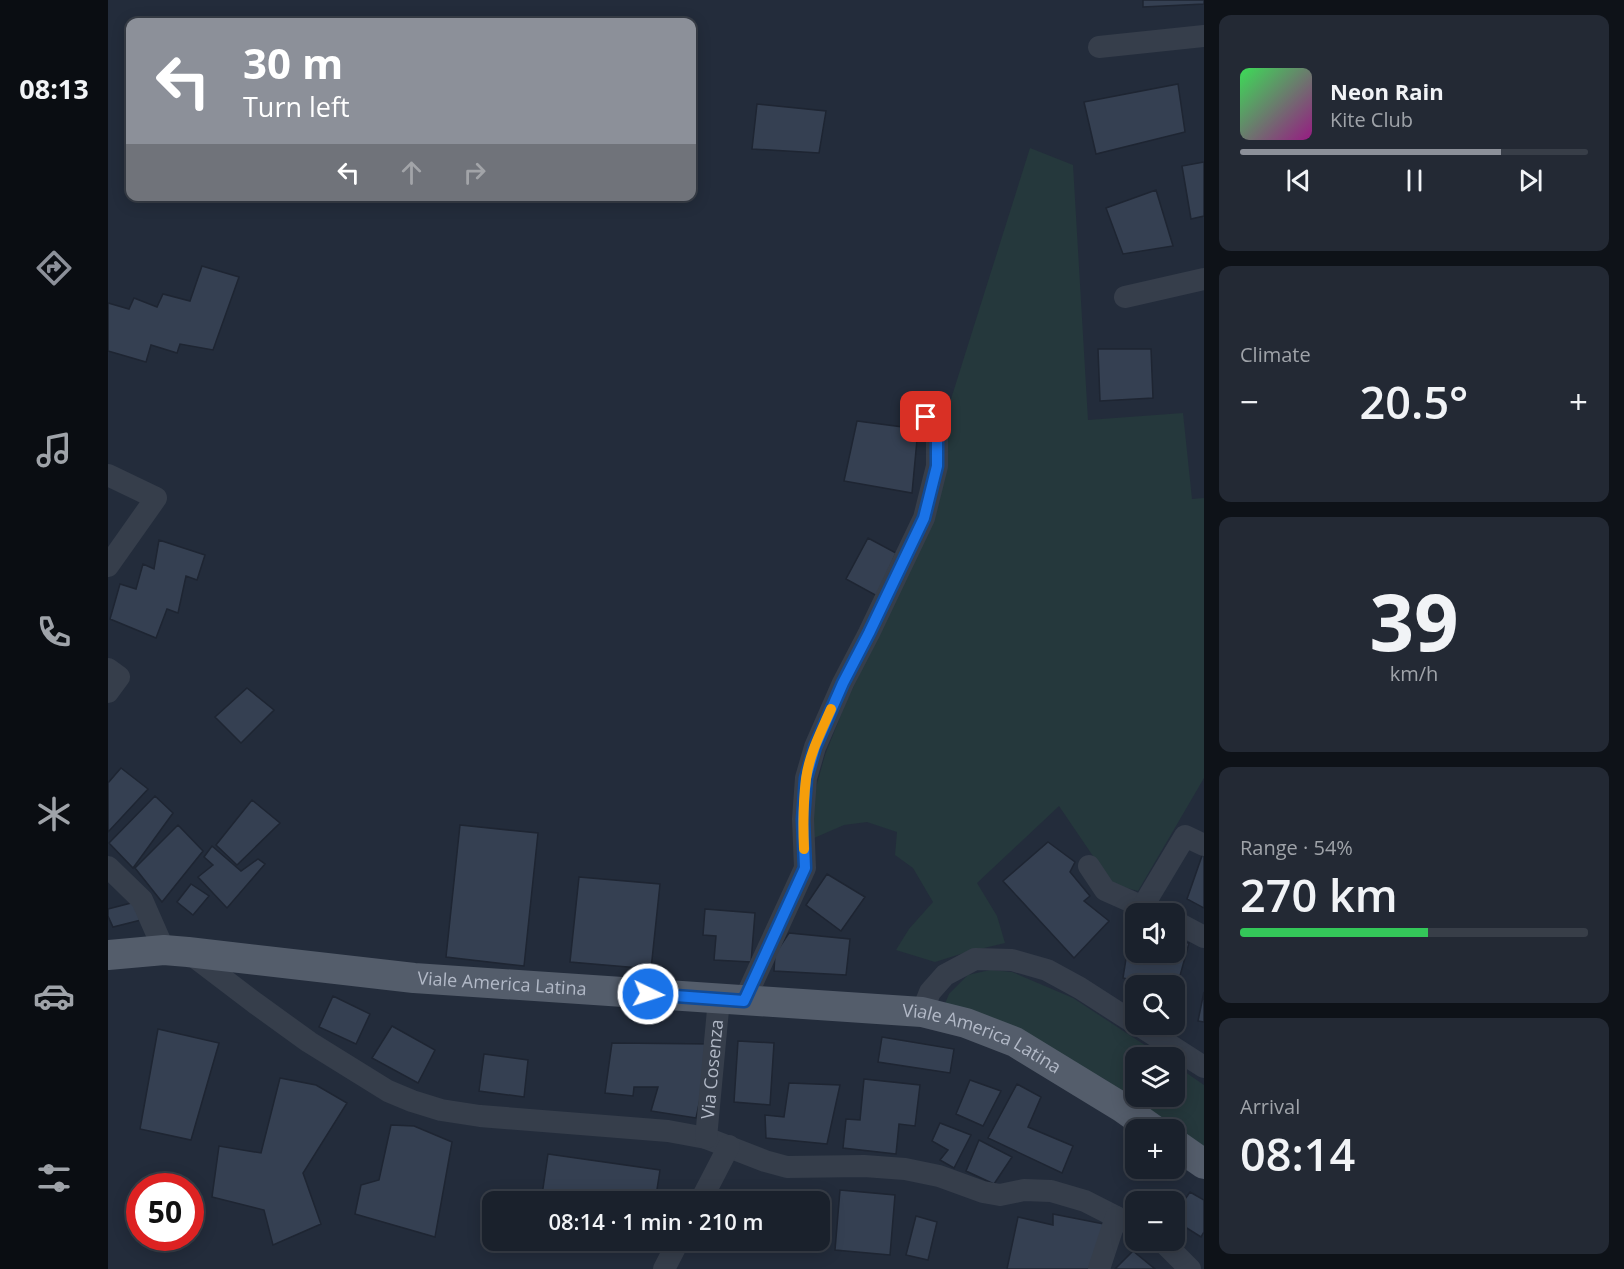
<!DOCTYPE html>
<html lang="en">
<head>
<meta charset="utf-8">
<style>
	body { margin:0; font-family:"Open Sans",sans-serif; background:#232934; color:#f1f3f6; height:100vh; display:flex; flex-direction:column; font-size:22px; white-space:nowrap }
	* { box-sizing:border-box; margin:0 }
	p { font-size:20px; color:#9fa3a9 }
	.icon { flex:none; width:33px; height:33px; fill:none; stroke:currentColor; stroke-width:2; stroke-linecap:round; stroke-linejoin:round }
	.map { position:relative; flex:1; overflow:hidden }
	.side { display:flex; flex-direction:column; gap:15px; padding:15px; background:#0e1218; width:420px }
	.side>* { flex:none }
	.hud { position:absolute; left:18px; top:18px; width:570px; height:183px; border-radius:12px; box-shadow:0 3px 15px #0003,0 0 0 2px #383e48; background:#8c9099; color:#fff; overflow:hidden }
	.buttons { position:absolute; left:1017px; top:903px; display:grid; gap:12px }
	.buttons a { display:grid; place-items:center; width:60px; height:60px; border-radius:12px; background:#1a212c; box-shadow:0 3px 15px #0003,0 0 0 2px #383e48; font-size:30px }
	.speed { position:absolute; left:18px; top:1173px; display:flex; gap:12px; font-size:30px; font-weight:700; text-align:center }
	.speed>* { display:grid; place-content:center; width:78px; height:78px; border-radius:50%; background:#1a212c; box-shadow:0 3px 15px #0003,0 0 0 2px #383e48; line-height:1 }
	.speed .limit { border:9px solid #d22; background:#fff; color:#111 }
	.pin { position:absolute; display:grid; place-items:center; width:51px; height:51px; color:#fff; margin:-26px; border-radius:12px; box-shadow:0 3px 9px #0006 }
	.me { position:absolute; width:66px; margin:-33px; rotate:94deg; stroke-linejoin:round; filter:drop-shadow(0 0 4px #0008) }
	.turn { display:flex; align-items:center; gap:21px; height:126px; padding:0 18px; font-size:27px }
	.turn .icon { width:78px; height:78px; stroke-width:2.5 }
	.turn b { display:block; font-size:42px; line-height:51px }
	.lanes { display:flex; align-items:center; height:57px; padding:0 18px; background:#0003; justify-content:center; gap:30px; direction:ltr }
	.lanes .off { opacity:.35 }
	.big { font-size:45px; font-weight:600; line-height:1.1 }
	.side .tile { flex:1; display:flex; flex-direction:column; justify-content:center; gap:9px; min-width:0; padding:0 21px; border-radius:12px; background:#232934 }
	.side .dial { align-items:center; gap:0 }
	.dial b { font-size:78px; line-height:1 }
	.song { display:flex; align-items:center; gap:18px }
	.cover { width:72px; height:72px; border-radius:9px; background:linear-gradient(135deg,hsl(130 70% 55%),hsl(310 70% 35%)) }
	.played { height:6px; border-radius:3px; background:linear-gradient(90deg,#8c9099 75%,#383e48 75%) }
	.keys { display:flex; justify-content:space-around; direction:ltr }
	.heat { display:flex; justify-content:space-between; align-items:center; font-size:33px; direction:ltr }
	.charge { height:9px; border-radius:4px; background:linear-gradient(90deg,#34c759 54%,#383e48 0) }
	.trip { position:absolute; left:374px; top:1191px; width:348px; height:60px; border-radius:12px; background:#1a212c; box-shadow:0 3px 15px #0003,0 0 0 2px #383e48; font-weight:600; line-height:60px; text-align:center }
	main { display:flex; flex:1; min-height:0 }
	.tabs { display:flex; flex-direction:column; width:108px; justify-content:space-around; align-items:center; background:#0a0d12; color:#9fa3a9 }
	.tabs .icon { width:42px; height:42px }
	.tabs .current { color:#8c9099 }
	.tabs b { font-size:27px; color:#f1f3f6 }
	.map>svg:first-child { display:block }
	.green { fill:#25383c }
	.building { fill:#354052; stroke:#1e2532; stroke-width:1.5 }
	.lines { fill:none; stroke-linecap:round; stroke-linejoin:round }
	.minor { stroke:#363e4b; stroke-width:22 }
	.major { stroke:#545d6b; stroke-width:30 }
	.route-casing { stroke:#114b97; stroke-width:15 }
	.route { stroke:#1a73e8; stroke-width:10 }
	.slow { stroke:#f59e0b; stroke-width:10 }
	.labels { text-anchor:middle; stroke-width:6; stroke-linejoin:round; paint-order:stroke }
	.street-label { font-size:18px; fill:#b2b9c7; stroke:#1c2330 }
</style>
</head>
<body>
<main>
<nav class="tabs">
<b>08:13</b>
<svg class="icon current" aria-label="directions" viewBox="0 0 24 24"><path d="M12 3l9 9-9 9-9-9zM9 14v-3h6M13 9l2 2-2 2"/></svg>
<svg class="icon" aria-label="music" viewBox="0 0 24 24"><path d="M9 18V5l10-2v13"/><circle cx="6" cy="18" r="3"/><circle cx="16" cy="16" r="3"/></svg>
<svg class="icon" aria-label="phone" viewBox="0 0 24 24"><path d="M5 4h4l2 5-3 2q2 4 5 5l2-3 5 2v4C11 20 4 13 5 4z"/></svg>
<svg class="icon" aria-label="climate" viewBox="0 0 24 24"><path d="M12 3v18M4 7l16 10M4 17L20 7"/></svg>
<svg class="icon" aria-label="car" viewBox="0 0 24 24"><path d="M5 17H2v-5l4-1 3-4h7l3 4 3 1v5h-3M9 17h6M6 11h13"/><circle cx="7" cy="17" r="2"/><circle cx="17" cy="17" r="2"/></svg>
<svg class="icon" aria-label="filters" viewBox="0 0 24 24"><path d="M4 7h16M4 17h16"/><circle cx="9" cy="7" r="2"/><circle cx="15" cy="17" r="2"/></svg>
</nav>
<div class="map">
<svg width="1096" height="1269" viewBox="0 0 1096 1269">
	<rect width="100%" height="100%" fill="#232c3b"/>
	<path class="green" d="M 922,148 L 965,165 L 980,420 L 1075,413 L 1084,499 L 1096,498 L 1096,778 L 1030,891 L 1004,884 L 951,806 L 869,883 L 889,916 L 897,943 L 859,952 L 827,962 L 788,950 L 801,929 L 825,902 L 805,868 L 787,855 L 789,832 L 759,822 L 736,825 L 706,838 L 704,802 L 717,755 L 738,702 L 801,571 L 835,428 L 810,393 L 843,399 Z
		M 882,970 L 904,972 L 965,998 L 1055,1057 L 1028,1058 L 1028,1096 L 1066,1096 L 1067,1065 L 1096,1085 L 1096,1147 L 995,1078 L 836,1006 L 841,994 L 860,975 Z"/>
	<path class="building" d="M 1035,0 L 1096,0 L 1096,4 L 1035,7 Z
		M 1070,84 L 1077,132 L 988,154 L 976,102 Z
		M 649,104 L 718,111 L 711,153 L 644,149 Z
		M 1096,162 L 1096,216 L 1083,219 L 1074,166 Z
		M 1048,190 L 1065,246 L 1015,254 L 998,208 Z
		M 94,266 L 131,277 L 105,350 L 72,344 L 69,353 L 43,345 L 38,362 L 0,351 L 0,303 L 21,309 L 26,298 L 49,307 L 55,294 L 82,301 Z
		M 990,349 L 1043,349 L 1045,398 L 992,401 Z
		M 749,421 L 810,429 L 804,493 L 736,481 Z
		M 760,538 L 788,553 L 769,596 L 738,579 Z
		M 51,540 L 97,555 L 89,580 L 78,576 L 70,613 L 59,609 L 48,638 L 2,619 L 12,584 L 28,589 L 35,564 L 46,569 Z
		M 139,688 L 166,710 L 133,743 L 107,717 Z
		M 13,768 L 40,789 L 0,832 L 0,783 Z
		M 47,796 L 65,813 L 25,868 L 1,843 Z
		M 144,800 L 172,823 L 129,865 L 108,845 Z
		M 70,825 L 95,851 L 54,902 L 27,868 Z
		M 352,825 L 430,833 L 416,966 L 338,957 Z
		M 940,842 L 967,862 L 962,872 L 982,896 L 976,901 L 1001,921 L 966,958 L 895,881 Z
		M 104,846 L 133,871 L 150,859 L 157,864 L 119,908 L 90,877 L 105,865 L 96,857 Z
		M 1095,853 L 1096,854 L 1096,908 L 1079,899 Z
		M 719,874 L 757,897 L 733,931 L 698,905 Z
		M 471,877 L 552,884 L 543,969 L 462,962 Z
		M 83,884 L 101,896 L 85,915 L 69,902 Z
		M 27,902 L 33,920 L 5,927 L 0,916 L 0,909 Z
		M 597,909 L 647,913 L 643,962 L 606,960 L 608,936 L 595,935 Z
		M 1023,927 L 1028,927 L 1028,952 L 1066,952 L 1066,942 L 1081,943 L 1067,994 L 1066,986 L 1043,986 L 1043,984 L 1015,978 Z
		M 681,933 L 742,939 L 738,975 L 666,971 L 667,954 Z
		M 1096,992 L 1096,1022 L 1090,1021 Z
		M 225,996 L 262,1014 L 248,1044 L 211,1027 Z
		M 284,1026 L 327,1050 L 310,1083 L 264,1058 Z
		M 50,1029 L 111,1043 L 83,1140 L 32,1129 Z
		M 774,1037 L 846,1049 L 842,1073 L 770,1062 Z
		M 630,1041 L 666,1043 L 662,1105 L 626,1102 Z
		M 504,1043 L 604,1044 L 588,1118 L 543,1111 L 550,1087 L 526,1087 L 525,1096 L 497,1093 Z
		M 376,1054 L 420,1060 L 416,1097 L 371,1091 Z
		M 172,1078 L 208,1085 L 239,1103 L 195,1173 L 213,1224 L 165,1245 L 156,1210 L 104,1197 L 111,1146 L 153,1153 Z
		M 756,1079 L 812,1085 L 807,1126 L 791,1124 L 788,1154 L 735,1148 L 738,1119 L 752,1120 Z
		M 862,1080 L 893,1091 L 875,1126 L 848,1114 Z
		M 681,1083 L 732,1085 L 719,1144 L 658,1138 L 657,1115 L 676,1117 Z
		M 909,1084 L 933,1097 L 920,1127 L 965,1146 L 954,1173 L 880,1138 Z
		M 832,1123 L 863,1135 L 846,1168 L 832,1160 L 840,1150 L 824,1141 Z
		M 283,1125 L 306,1126 L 344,1142 L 327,1237 L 247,1214 L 253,1185 L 271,1180 Z
		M 871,1140 L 904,1157 L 886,1184 L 858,1171 Z
		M 440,1154 L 552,1170 L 547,1202 L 433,1202 Z
		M 732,1190 L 787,1195 L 782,1255 L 727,1250 Z
		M 1082,1192 L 1096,1200 L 1096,1232 L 1093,1237 L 1066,1220 L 1066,1215 Z
		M 945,1214 L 996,1224 L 981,1269 L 899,1269 L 910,1217 L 945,1225 Z
		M 808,1216 L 829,1222 L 820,1260 L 798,1255 Z
		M 1025,1251 L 1047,1269 L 1007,1269 Z"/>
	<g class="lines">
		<g class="minor">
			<path d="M 991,47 L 1096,36"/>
			<path d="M 1017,297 L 1096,279"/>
			<path d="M 0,475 L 48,498 L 0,566"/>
			<path d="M 0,669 L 11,677 L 0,692"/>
			<path d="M 981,866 L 997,890 L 1051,914"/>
			<path d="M 0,867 L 34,900 L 56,950"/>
			<path d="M 1035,906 L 1077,836 L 1096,845"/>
			<path d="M 1066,921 L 1096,937"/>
			<path d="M 80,952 L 147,1003 L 201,1042 L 280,1091 L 304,1101 L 333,1110 L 372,1116 L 560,1131 L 598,1138 L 657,1161 L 679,1167 L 756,1166 L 797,1169 L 831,1176 L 875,1192 L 892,1195 L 916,1190 L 943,1191 L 977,1201 L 1028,1227"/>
			<path d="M 636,1001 L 697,868 L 695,819 L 698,778 L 707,747 L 735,683 L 761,633 L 816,518 L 829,466 L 829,434 L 818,417"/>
			<path d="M 814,1012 L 822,992 L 837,975 L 867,959 L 904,960 L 939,970 L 972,988 L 1028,1024"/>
			<path d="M 1029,1024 L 1096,1067"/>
			<path id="s1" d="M 598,1138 L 611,999"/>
			<path d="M 592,1202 L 621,1146"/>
			<path d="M 1051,1240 L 1056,1243 L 1082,1269"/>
			<path d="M 556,1269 L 571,1240"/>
			<path d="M 991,1269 L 1008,1217"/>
		</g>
		<g class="major">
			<path id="s2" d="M 0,955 L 56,950 L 80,952 L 306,978 L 814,1012 L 858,1023 L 907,1042 L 1015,1108 L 1046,1130"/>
			<path d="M 1066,1143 L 1096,1164"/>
		</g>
	</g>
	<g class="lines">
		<defs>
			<path id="route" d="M 540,994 L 636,1001 L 697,868 L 695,819 L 698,778 L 707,747 L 735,683 L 761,633 L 816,518 L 829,466 L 829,434 L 818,417"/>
		</defs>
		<use href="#route" class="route-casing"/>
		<use href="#route" class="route"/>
		<path class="slow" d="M 696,849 C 695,826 695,803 698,779 C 701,755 713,732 723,709"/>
	</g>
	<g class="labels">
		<g class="street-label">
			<text dy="6" stroke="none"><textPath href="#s2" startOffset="396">Viale America Latina</textPath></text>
			<text dy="6" stroke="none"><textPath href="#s2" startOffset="882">Viale America Latina</textPath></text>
			<text dy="6" stroke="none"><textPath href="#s1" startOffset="69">Via Cosenza</textPath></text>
		</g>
	</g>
</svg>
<div class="buttons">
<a><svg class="icon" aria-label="sound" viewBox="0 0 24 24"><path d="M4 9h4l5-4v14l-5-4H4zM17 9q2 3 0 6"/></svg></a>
<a><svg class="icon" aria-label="search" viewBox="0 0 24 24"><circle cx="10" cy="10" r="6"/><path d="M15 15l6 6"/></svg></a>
<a><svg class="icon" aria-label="layers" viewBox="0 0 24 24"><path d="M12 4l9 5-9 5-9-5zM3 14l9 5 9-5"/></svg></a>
<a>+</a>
<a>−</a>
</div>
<div class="speed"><div class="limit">50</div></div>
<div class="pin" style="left:818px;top:417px;background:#d93025"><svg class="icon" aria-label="arrive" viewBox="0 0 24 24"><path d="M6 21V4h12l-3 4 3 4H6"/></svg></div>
<svg class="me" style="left:540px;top:994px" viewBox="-20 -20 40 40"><circle r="17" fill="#1a73e8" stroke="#fff" stroke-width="3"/><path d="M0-11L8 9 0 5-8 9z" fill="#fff"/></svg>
<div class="trip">08:14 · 1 min · 210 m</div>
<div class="hud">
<div class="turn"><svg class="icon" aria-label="left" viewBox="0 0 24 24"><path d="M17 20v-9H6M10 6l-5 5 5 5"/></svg><div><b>30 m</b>Turn left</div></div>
<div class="lanes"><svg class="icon" aria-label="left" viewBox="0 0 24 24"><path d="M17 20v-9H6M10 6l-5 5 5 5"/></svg><svg class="icon off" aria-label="ahead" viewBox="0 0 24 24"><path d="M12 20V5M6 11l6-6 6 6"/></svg><svg class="icon off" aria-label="right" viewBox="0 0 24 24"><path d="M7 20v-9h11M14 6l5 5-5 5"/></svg></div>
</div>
</div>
<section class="side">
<div class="tile">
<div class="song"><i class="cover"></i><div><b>Neon Rain</b><p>Kite Club</p></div></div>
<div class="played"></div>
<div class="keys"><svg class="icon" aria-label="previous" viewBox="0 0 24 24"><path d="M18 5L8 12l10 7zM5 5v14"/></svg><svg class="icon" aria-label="pause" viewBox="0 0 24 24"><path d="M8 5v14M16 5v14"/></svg><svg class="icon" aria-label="next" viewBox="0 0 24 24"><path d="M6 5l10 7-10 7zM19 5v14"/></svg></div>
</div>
<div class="tile"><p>Climate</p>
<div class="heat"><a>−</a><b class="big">20.5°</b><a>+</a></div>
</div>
<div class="tile dial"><b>39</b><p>km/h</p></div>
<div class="tile"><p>Range · 54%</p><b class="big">270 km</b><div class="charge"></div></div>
<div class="tile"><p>Arrival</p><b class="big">08:14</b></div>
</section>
</main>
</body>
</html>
